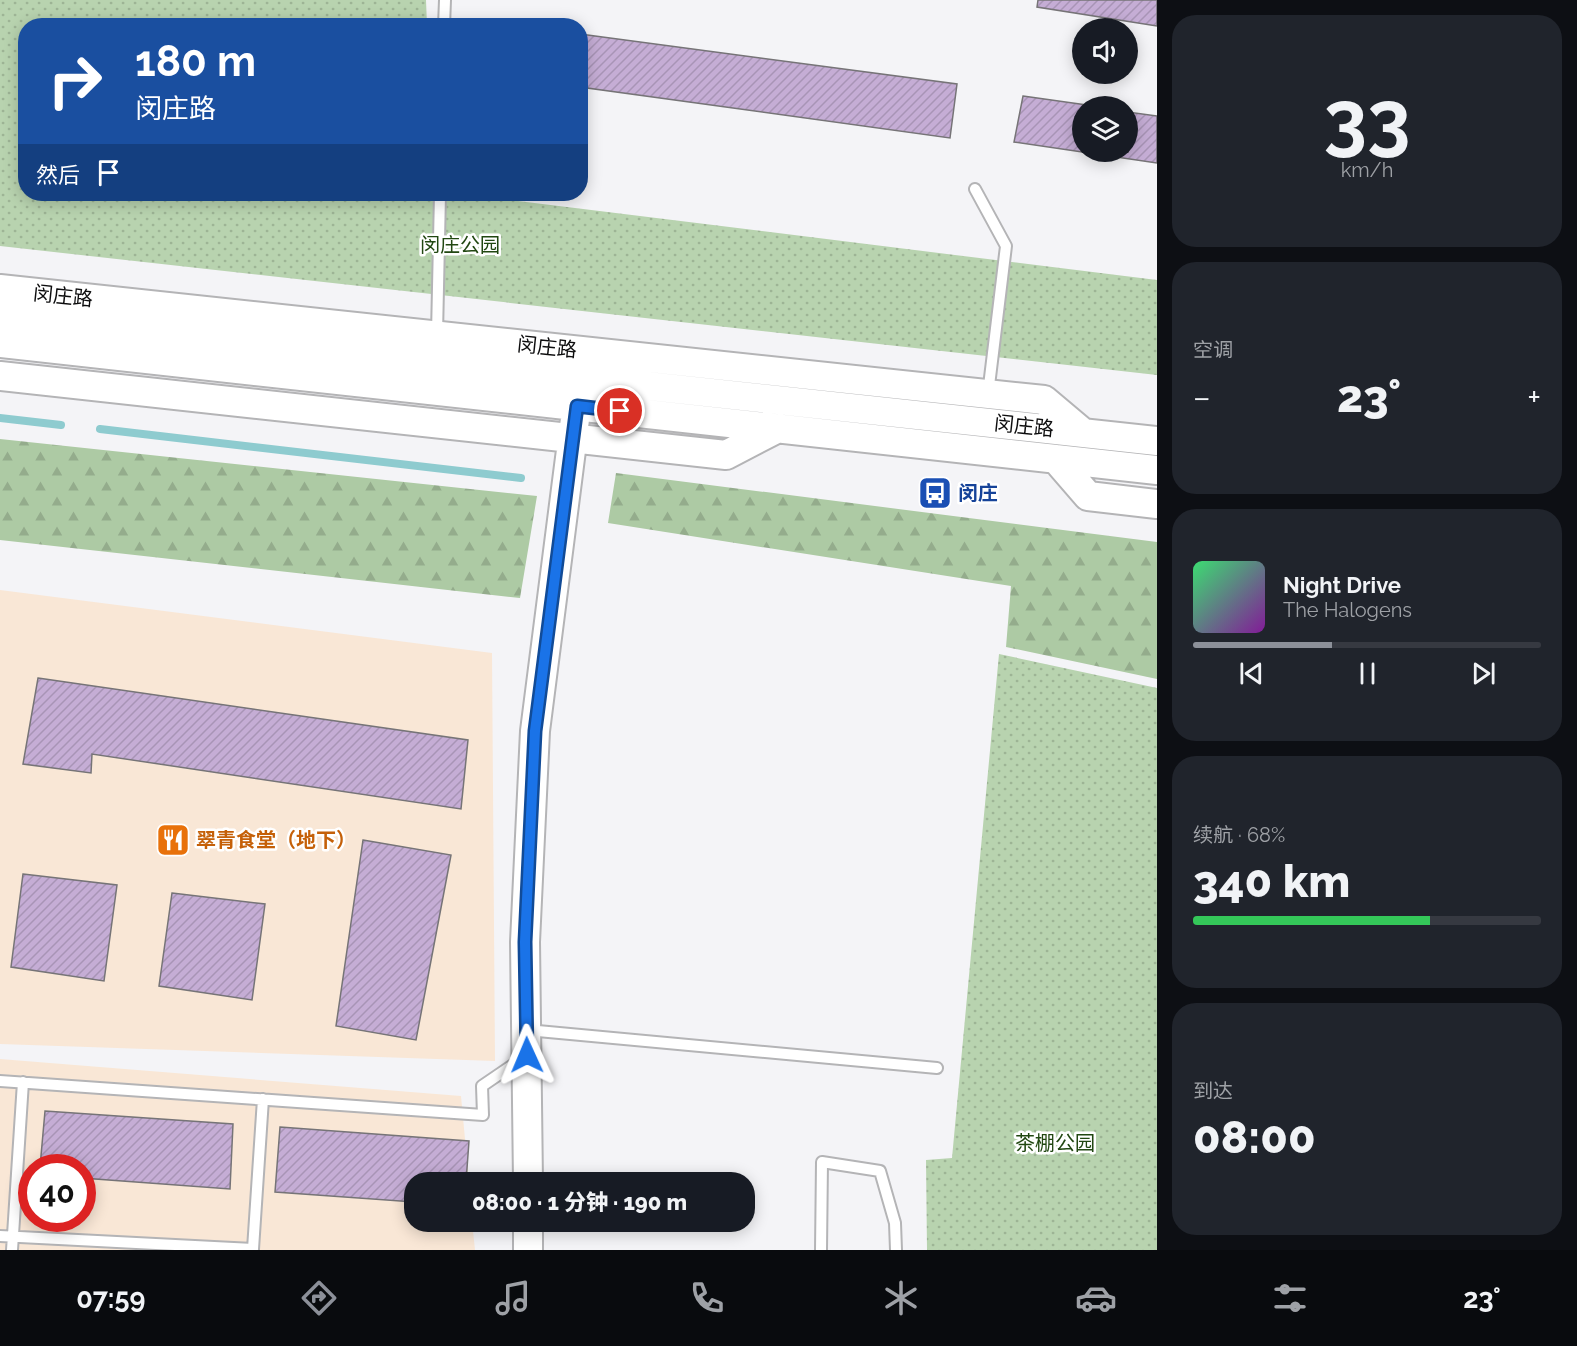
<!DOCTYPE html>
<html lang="zh">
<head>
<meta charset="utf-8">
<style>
	body { margin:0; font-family:Raleway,"Noto Sans SC",sans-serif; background:#20242c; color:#f1f3f6; height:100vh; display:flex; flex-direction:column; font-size:22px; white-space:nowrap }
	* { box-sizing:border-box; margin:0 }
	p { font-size:20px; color:#9ea1a6 }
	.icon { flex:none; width:33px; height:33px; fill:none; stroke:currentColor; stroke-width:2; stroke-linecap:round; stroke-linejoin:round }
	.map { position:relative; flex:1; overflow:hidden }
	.sheet { display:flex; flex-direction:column; gap:15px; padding:15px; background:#0d0f14; width:420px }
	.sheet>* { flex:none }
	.banner { position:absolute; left:18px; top:18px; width:570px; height:183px; border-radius:24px; box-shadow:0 3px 15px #0003; background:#1a4fa0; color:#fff; overflow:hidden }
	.controls { position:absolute; left:1072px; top:18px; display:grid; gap:12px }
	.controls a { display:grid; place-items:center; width:66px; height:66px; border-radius:50%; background:#171b24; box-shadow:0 3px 15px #0003; font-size:30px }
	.speed { position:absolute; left:18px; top:1154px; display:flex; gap:12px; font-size:30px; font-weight:700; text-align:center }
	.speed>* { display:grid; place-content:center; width:78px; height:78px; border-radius:50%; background:#171b24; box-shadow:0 3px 15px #0003; line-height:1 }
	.speed .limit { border:9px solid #d22; background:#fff; color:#111 }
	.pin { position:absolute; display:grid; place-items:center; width:51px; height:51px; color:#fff; margin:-26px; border:3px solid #fff; border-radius:50%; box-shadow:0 2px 6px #0007 }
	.me { position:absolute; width:66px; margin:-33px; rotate:359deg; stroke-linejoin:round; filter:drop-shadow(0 0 4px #0008) }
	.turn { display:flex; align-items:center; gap:21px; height:126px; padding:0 18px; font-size:27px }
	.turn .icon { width:78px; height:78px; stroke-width:2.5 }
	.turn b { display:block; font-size:42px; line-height:51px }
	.then { display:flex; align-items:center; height:57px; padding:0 18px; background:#0003; gap:12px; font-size:22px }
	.big { font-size:45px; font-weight:800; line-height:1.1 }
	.sheet .tile { flex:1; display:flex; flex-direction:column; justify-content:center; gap:9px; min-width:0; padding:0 21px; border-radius:24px; background:#20242c }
	.sheet .dial { align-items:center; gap:0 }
	.dial b { font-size:78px; line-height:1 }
	.song { display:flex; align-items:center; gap:18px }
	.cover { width:72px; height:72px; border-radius:9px; background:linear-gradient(135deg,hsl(140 70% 55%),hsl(290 70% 35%)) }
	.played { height:6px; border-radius:3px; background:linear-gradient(90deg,#8c9099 40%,#363941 40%) }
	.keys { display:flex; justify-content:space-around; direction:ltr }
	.heat { display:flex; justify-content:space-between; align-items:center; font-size:33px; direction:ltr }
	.charge { height:9px; border-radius:4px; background:linear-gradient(90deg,#34c759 68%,#363941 0) }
	.trip { position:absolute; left:404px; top:1172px; width:351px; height:60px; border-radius:24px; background:#171b24; box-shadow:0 3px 15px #0003; font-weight:800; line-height:60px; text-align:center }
	.menu { display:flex; height:96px; justify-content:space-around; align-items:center; background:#090b0e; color:#9ea1a6 }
	.menu .icon { width:42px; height:42px }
	.menu .on { color:#8c9099 }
	.menu b { font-size:27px; color:#f1f3f6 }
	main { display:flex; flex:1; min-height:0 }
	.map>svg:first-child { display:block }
	.commercial { fill:#f9e7d6; fill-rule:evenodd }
	.forest { fill:url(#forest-firs) }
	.park { fill:url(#park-dots) }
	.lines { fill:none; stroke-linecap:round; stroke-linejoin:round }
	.stream { stroke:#8ecbcf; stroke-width:8 }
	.building { fill:url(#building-hatch); stroke:#767477; stroke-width:1.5 }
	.lane-casing { stroke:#b4b4b6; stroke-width:14 }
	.secondary-casing { stroke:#b4b4b6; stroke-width:32 }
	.lane { stroke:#fff; stroke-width:10 }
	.secondary { stroke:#fff; stroke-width:28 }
	.route-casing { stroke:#114b97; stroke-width:15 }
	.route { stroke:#1a73e8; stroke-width:10 }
	.labels { text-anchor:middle; stroke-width:5; stroke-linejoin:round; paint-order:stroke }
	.park-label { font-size:20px; fill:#214711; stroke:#fff }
	.street-label { font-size:20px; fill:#0d0d0e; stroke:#fff }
	.transit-label { font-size:20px; font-weight:bold; fill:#164399; stroke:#fff; text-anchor:start }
	.food-label { font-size:20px; font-weight:bold; fill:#c56008; stroke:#fff; text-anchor:start }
</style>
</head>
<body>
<main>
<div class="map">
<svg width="1157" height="1250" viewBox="0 0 1157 1250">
	<defs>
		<pattern id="forest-firs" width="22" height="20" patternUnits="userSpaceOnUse" patternTransform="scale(1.5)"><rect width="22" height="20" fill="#adcaa4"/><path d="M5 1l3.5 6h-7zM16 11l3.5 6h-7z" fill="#94ac8c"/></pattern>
		<pattern id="park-dots" width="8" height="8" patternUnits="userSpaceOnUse" patternTransform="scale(1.5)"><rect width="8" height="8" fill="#b8d3af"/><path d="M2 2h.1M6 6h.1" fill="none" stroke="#9db495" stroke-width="1.8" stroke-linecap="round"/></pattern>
		<pattern id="building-hatch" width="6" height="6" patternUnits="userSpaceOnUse" patternTransform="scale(1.5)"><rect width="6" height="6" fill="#c5add5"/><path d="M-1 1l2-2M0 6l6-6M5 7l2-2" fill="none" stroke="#a894b6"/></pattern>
	</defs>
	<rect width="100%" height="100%" fill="#f4f4f7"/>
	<path class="commercial" d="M 0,590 L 492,653 L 495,1061 L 0,1044 Z
		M 0,1059 L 461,1096 L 469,1182 L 414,1182 L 414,1221 L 472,1221 L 475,1250 L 0,1250 ZM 32,1167 L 82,1167 L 82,1218 L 32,1218 Z"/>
	<path class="forest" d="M 0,439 L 537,496 L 520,598 L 0,540 Z
		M 616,473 L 1157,542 L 1157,679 L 1006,647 L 1011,586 L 608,523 Z"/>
	<path class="park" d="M 0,0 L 426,0 L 427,25 L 26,26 L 26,194 L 462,194 L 1157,280 L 1157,375 L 0,246 Z
		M 999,654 L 1157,688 L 1157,1250 L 927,1250 L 926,1160 L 952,1158 Z"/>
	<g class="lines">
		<path class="stream" d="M 0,418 L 61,425
			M 100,429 L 521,478"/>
	</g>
	<path class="building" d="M 1038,0 L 1157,0 L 1157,26 L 1037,7 Z
		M 580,34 L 957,84 L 950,138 L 580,87 Z
		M 1023,96 L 1094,106 L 1083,106 L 1083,152 L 1128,152 L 1128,112 L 1157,116 L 1157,163 L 1014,142 Z
		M 38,678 L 468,740 L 461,809 L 92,754 L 91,773 L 23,764 Z
		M 363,840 L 451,855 L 416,1040 L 336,1026 Z
		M 23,874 L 117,885 L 104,981 L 11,967 Z
		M 172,893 L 265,904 L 252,1000 L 159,986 Z
		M 45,1111 L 233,1124 L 230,1189 L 82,1178 L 82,1167 L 40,1167 Z
		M 280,1127 L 469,1141 L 466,1182 L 414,1182 L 414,1202 L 275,1192 Z"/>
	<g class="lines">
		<defs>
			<path id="lane" d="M 444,26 L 445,0
				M 975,189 L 1006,246 L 988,394
				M 437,334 L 440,194
				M 527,1030 L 937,1068
				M 0,1081 L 483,1115 L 482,1086 L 523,1058
				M 0,1236 L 253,1249 L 263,1099
				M 12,1250 L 23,1082
				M 821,1250 L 822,1162 L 880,1171 L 895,1223 L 896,1250"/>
			<path id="secondary" d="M 0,289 L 1044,400 L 1082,432
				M 0,316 L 1157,441
				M 0,343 L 1157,470
				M 0,376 L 726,455 L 778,428
				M 1056,459 L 1088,496 L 1157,504
				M 528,1182 L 525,942 L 535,731 L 575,419
				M 528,1221 L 528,1250"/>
		</defs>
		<use href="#lane" class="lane-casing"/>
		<use href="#secondary" class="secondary-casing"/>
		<use href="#lane" class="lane"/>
		<use href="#secondary" class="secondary"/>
	</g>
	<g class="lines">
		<defs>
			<path id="route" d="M 527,1055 L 525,942 L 535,731 L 577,406 L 620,411"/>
		</defs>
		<use href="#route" class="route-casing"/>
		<use href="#route" class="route"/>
	</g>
	<defs>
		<symbol id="bus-square" viewBox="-11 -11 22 22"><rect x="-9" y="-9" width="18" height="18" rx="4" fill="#1a4fb4" stroke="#fff"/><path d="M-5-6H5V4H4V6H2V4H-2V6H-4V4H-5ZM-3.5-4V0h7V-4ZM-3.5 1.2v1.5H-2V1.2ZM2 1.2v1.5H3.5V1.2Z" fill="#fff"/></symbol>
		<symbol id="restaurant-square" viewBox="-11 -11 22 22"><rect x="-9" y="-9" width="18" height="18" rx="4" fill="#e8710a" stroke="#fff"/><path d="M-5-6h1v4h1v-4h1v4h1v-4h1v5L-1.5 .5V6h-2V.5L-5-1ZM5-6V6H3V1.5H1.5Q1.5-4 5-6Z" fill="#fff"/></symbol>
	</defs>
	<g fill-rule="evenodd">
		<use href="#bus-square" x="916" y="474" width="38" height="38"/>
		<use href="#restaurant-square" x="154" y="821" width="38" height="38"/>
	</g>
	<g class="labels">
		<g class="park-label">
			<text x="460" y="252">闵庄公园</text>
			<text x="1055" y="1150">茶棚公园</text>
		</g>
		<g class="street-label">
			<text transform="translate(63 296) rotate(6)" y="7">闵庄路</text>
			<text transform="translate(547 347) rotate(6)" y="7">闵庄路</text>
			<text transform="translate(1024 426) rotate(6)" y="7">闵庄路</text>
		</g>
		<g class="transit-label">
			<text x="958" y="500">闵庄</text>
		</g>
		<g class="food-label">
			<text x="196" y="847">翠青食堂（地下）</text>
		</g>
	</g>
</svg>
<div class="controls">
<a><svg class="icon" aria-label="sound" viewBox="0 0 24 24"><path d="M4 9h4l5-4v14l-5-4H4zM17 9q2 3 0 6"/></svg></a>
<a><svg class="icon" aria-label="layers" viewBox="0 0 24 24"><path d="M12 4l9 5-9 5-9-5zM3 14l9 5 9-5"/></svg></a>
</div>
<div class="speed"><div class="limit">40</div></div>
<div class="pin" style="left:620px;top:411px;background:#d93025"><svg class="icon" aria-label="arrive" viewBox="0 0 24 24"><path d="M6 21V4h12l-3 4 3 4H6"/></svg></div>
<svg class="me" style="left:527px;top:1055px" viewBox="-20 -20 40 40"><path d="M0-17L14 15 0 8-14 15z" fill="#1a73e8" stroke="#fff" stroke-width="4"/></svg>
<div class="trip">08:00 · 1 分钟 · 190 m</div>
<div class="banner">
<div class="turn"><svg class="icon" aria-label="right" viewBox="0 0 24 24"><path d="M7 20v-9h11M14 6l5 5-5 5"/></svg><div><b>180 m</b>闵庄路</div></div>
<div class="then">然后<svg class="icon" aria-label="arrive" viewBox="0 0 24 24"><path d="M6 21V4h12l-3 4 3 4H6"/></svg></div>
</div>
</div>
<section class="sheet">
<div class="tile dial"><b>33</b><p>km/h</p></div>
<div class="tile"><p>空调</p>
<div class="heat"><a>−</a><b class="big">23°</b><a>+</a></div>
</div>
<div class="tile">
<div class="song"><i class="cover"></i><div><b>Night Drive</b><p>The Halogens</p></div></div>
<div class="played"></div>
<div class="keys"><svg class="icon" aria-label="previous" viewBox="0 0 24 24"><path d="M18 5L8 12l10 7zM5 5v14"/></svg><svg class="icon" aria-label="pause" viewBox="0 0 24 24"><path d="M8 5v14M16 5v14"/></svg><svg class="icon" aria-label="next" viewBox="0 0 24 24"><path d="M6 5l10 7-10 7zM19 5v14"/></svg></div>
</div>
<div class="tile"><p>续航 · 68%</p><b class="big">340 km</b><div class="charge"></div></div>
<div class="tile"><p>到达</p><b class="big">08:00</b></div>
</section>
</main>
<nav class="menu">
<b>07:59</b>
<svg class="icon on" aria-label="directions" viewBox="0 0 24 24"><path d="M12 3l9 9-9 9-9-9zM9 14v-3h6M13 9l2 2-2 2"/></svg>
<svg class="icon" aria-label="music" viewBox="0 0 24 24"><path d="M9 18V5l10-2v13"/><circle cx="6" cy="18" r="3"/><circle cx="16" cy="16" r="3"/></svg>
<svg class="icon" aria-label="phone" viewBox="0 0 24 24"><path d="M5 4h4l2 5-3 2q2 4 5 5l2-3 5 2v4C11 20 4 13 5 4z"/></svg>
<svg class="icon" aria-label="climate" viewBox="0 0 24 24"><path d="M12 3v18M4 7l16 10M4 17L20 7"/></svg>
<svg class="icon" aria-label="car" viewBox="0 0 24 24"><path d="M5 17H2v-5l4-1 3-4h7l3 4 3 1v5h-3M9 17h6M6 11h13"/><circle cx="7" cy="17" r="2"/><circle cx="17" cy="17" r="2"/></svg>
<svg class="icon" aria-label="filters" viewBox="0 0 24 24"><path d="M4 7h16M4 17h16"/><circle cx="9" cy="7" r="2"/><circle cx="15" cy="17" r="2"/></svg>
<b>23°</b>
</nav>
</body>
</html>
